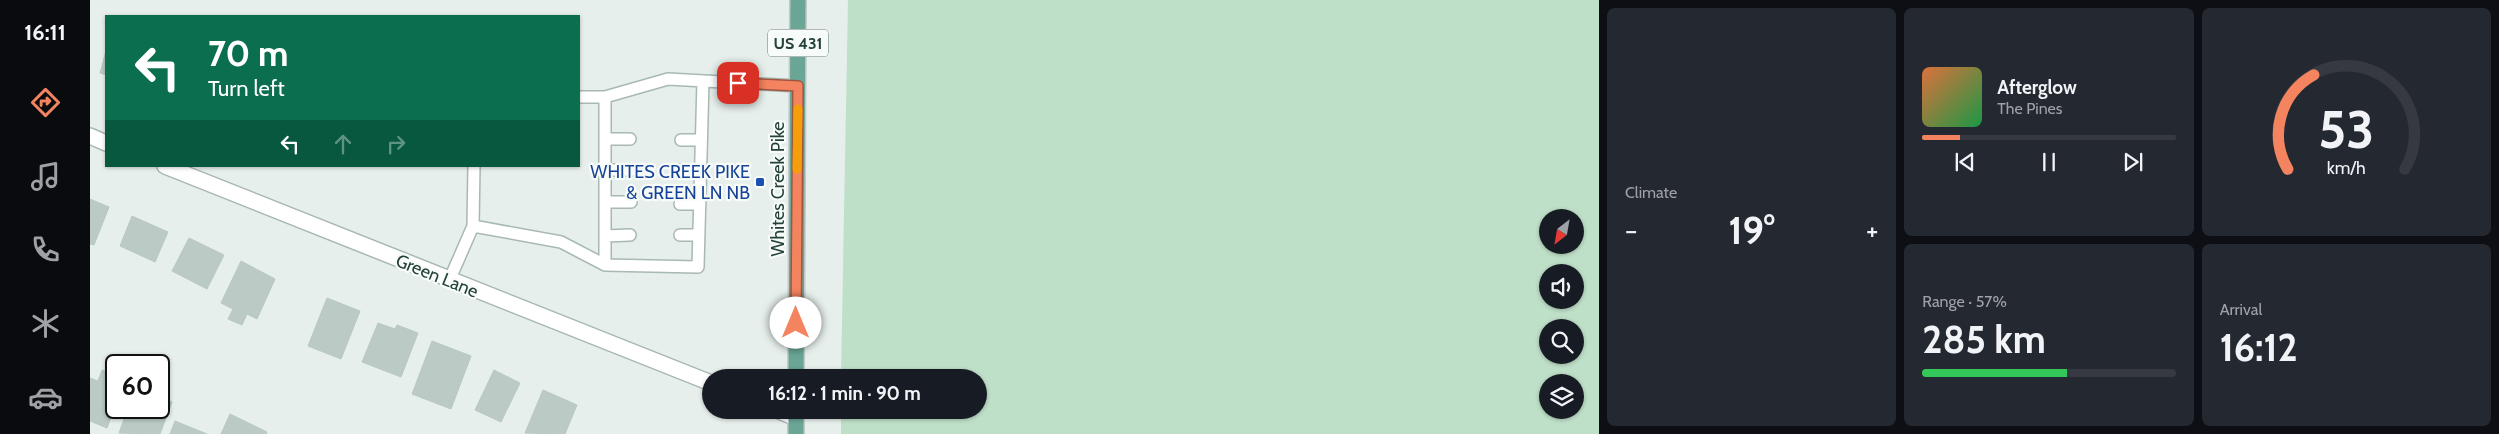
<!DOCTYPE html>
<html lang="en">
<head>
<meta charset="utf-8">
<style>
	body { margin:0; font-family:Cabin,sans-serif; background:#242831; color:#f1f3f6; height:100vh; display:flex; flex-direction:column; font-size:19px; white-space:nowrap }
	* { box-sizing:border-box; margin:0 }
	p { font-size:16px; color:#9ea1a6 }
	.icon { flex:none; width:28px; height:28px; fill:none; stroke:currentColor; stroke-width:2; stroke-linecap:round; stroke-linejoin:round }
	.map { position:relative; flex:1; overflow:hidden }
	.side { display:flex; flex-direction:column; gap:8px; padding:8px; background:#0d0f14; width:900px }
	.side>* { flex:none }
	.top-card { position:absolute; left:15px; top:15px; width:475px; height:152px; border-radius:0px; box-shadow:0 1px 4px #0004; background:#0b6e4f; color:#fff; overflow:hidden }
	.needle { width:32px; rotate:211deg }
	.buttons { position:absolute; left:1449px; top:209px; display:grid; gap:10px }
	.buttons a { display:grid; place-items:center; width:45px; height:45px; border-radius:50%; background:#171b24; box-shadow:0 1px 4px #0004; font-size:25px }
	.speed { position:absolute; left:15px; top:354px; display:flex; gap:10px; font-size:25px; font-weight:700; text-align:center }
	.speed>* { display:grid; place-content:center; width:65px; height:65px; border-radius:50%; background:#171b24; box-shadow:0 1px 4px #0004; line-height:1 }
	.speed .limit { border:2px solid #111; border-radius:8px; background:#fff; color:#111 }
	.pin { position:absolute; display:grid; place-items:center; width:42px; height:42px; color:#fff; margin:-21px; border-radius:10px; box-shadow:0 2px 8px #0006 }
	.me { position:absolute; width:55px; margin:-28px; rotate:0deg; stroke-linejoin:round; filter:drop-shadow(0 0 4px #0008) }
	.turn { display:flex; align-items:center; gap:18px; height:105px; padding:0 20px; font-size:22px }
	.turn .icon { width:65px; height:65px; stroke-width:2.5 }
	.turn b { display:block; font-size:35px; line-height:42px }
	.lanes { display:flex; align-items:center; height:48px; padding:0 20px; background:#0003; justify-content:center; gap:25px; direction:ltr }
	.lanes .off { opacity:.35 }
	.big { font-size:38px; font-weight:700; line-height:1.1 }
	.side .widget { flex:1; display:flex; flex-direction:column; justify-content:center; gap:8px; min-width:0; padding:0 18px; border-radius:8px; background:#242831 }
	.side .dial { align-items:center; gap:0 }
	.dial svg { height:130px; overflow:visible; fill:none; stroke:#363941; stroke-width:7; stroke-linecap:round; text-anchor:middle }
	.dial text { fill:#f1f3f6; stroke:none }
	.song { display:flex; align-items:center; gap:15px }
	.cover { width:60px; height:60px; border-radius:8px; background:linear-gradient(135deg,hsl(20 70% 55%),hsl(140 70% 35%)) }
	.played { height:5px; border-radius:2px; background:linear-gradient(90deg,#f4845f 15%,#363941 15%) }
	.keys { display:flex; justify-content:space-around; direction:ltr }
	.heat { display:flex; justify-content:space-between; align-items:center; font-size:28px; direction:ltr }
	.charge { height:8px; border-radius:4px; background:linear-gradient(90deg,#34c759 57%,#363941 0) }
	.side .tiles { flex:1; display:grid; gap:8px; grid-template-columns:repeat(3,1fr) }
	.widget:first-child { grid-row:span 2 }
	.trip { position:absolute; left:612px; top:369px; width:285px; height:50px; border-radius:25px; background:#171b24; box-shadow:0 1px 4px #0004; font-weight:700; line-height:50px; text-align:center }
	main { display:flex; flex:1; min-height:0 }
	.tabs { display:flex; flex-direction:column; width:90px; justify-content:space-around; align-items:center; background:#090b0e; color:#9ea1a6 }
	.tabs .icon { width:35px; height:35px }
	.tabs .active { color:#f4845f }
	.tabs b { font-size:22px; color:#f1f3f6 }
	.map>svg:first-child { display:block }
	.green { fill:#bfe0c8; fill-rule:evenodd }
	.building { fill:#bbcac4; stroke:#b8c9c2 }
	.lines { fill:none; stroke-linecap:round; stroke-linejoin:round }
	.service-casing { stroke:#a8b8b2; stroke-width:14 }
	.minor-casing { stroke:#a8b8b2; stroke-width:18 }
	.primary-casing { stroke:#c2cac8; stroke-width:18 }
	.service { stroke:#fff; stroke-width:11 }
	.minor { stroke:#fff; stroke-width:15 }
	.primary { stroke:#6aa596; stroke-width:15 }
	.route-casing { stroke:#9f563e; stroke-width:12 }
	.route { stroke:#f4845f; stroke-width:9 }
	.slow { stroke:#f59e0b; stroke-width:9 }
	.transit-dot { fill:#1a4fb4; stroke:#f7fbf9; stroke-width:2 }
	.labels { text-anchor:middle; stroke-width:4.5; stroke-linejoin:round; paint-order:stroke }
	.shield { fill:#f7fbf9; stroke:#637a73; stroke-width:1 }
	.shield-label { font-size:16px; font-weight:bold; fill:#24423a }
	.transit-label { font-size:18px; fill:#164399; stroke:#f7fbf9; text-anchor:end }
	.street-label { font-size:18px; fill:#24423a; stroke:#f7fbf9 }
</style>
</head>
<body>
<main>
<nav class="tabs">
<b>16:11</b>
<svg class="icon active" aria-label="directions" viewBox="0 0 24 24"><path d="M12 3l9 9-9 9-9-9zM9 14v-3h6M13 9l2 2-2 2"/></svg>
<svg class="icon" aria-label="music" viewBox="0 0 24 24"><path d="M9 18V5l10-2v13"/><circle cx="6" cy="18" r="3"/><circle cx="16" cy="16" r="3"/></svg>
<svg class="icon" aria-label="phone" viewBox="0 0 24 24"><path d="M5 4h4l2 5-3 2q2 4 5 5l2-3 5 2v4C11 20 4 13 5 4z"/></svg>
<svg class="icon" aria-label="climate" viewBox="0 0 24 24"><path d="M12 3v18M4 7l16 10M4 17L20 7"/></svg>
<svg class="icon" aria-label="car" viewBox="0 0 24 24"><path d="M5 17H2v-5l4-1 3-4h7l3 4 3 1v5h-3M9 17h6M6 11h13"/><circle cx="7" cy="17" r="2"/><circle cx="17" cy="17" r="2"/></svg>
</nav>
<div class="map">
<svg width="1509" height="434" viewBox="0 0 1509 434">
	<rect width="100%" height="100%" fill="#e6efeb"/>
	<path class="green" d="M 758,0 L 1509,0 L 1509,434 L 751,434 L 751,410 L 889,410 L 889,378 L 751,377 ZM 1458,218 L 1485,218 L 1485,245 L 1458,245 ZM 1458,272 L 1485,272 L 1485,300 L 1458,300 ZM 1458,328 L 1485,328 L 1485,355 L 1458,355 ZM 1458,382 L 1485,382 L 1485,410 L 1458,410 Z"/>
	<path class="building" d="M 16,51 L 16,75 L 10,73 Z
		M 0,199 L 19,207 L 4,245 L 0,244 Z
		M 42,216 L 78,232 L 65,262 L 30,246 Z
		M 99,238 L 134,255 L 117,289 L 82,271 Z
		M 151,261 L 185,279 L 167,319 L 157,314 L 152,325 L 138,319 L 143,309 L 131,303 Z
		M 237,298 L 270,311 L 251,359 L 218,346 Z
		M 288,323 L 305,329 L 307,325 L 328,333 L 311,377 L 272,362 Z
		M 342,341 L 381,356 L 361,409 L 322,394 Z
		M 12,370 L 26,375 L 22,387 L 26,388 L 26,404 L 17,428 L 0,421 L 0,378 L 8,381 Z
		M 404,370 L 430,383 L 411,422 L 385,410 Z
		M 453,390 L 487,405 L 475,434 L 435,433 Z
		M 69,397 L 82,402 L 70,434 L 29,433 L 38,408 L 69,408 Z
		M 140,414 L 177,432 L 176,434 L 131,434 Z
		M 85,421 L 117,434 L 80,434 Z"/>
	<g class="lines">
		<defs>
			<path id="service" d="M 489,97 L 515,97 L 578,79 L 708,86
				M 515,97 L 515,265 L 608,267 L 613,81
				M 515,139 L 540,139
				M 591,140 L 611,140
				M 515,170 L 541,170
				M 590,170 L 610,170
				M 515,202 L 541,202
				M 590,204 L 610,204
				M 383,226 L 471,242 L 515,265
				M 590,235 L 609,235
				M 515,236 L 540,235
				M 359,281 L 383,226 L 384,166"/>
			<path id="minor" d="M 0,136 L 16,143
				M 75,166 L 621,383
				M 687,410 L 706,418"/>
			<path id="primary" d="M 706,378 L 708,0
				M 706,434 L 706,410"/>
		</defs>
		<use href="#service" class="service-casing"/>
		<use href="#minor" class="minor-casing"/>
		<use href="#primary" class="primary-casing"/>
		<use href="#service" class="service"/>
		<use href="#minor" class="minor"/>
		<use href="#primary" class="primary"/>
	</g>
	<g class="lines">
		<defs>
			<path id="route" d="M 648,83 L 708,86 L 706,323"/>
		</defs>
		<use href="#route" class="route-casing"/>
		<use href="#route" class="route"/>
		<path class="slow" d="M 707,169 L 708,109"/>
	</g>
	<rect class="transit-dot" x="665" y="177" width="10" height="10" rx="2.5"/>
	<g class="labels">
		<rect class="shield" x="678" y="29.5" width="60" height="27" rx="4"/>
		<g class="shield-label">
			<text x="708" y="49">US 431</text>
		</g>
		<g class="transit-label">
			<text x="660" y="178">WHITES CREEK PIKE<tspan x="660" dy="21">&amp; GREEN LN NB</tspan></text>
		</g>
		<g class="street-label">
			<text transform="translate(688 189) rotate(-90)" y="6">Whites Creek Pike</text>
			<text transform="translate(347 276) rotate(22)" y="6">Green Lane</text>
		</g>
	</g>
</svg>
<div class="buttons">
<a><svg class="needle" viewBox="-14 -14 28 28"><path d="M0-13l5 13h-10z" fill="#e53935"/><path d="M0 13l5-13h-10z" fill="#9ea1a6"/></svg></a>
<a><svg class="icon" aria-label="sound" viewBox="0 0 24 24"><path d="M4 9h4l5-4v14l-5-4H4zM17 9q2 3 0 6"/></svg></a>
<a><svg class="icon" aria-label="search" viewBox="0 0 24 24"><circle cx="10" cy="10" r="6"/><path d="M15 15l6 6"/></svg></a>
<a><svg class="icon" aria-label="layers" viewBox="0 0 24 24"><path d="M12 4l9 5-9 5-9-5zM3 14l9 5 9-5"/></svg></a>
</div>
<div class="speed"><div class="limit">60</div></div>
<div class="pin" style="left:648px;top:83px;background:#d93025"><svg class="icon" aria-label="arrive" viewBox="0 0 24 24"><path d="M6 21V4h12l-3 4 3 4H6"/></svg></div>
<svg class="me" style="left:706px;top:323px" viewBox="-20 -20 40 40"><circle r="19" fill="#fff"/><path d="M0-13L10 11 0 6-10 11z" fill="#f4845f"/></svg>
<div class="trip">16:12 · 1 min · 90 m</div>
<div class="top-card">
<div class="turn"><svg class="icon" aria-label="left" viewBox="0 0 24 24"><path d="M17 20v-9H6M10 6l-5 5 5 5"/></svg><div><b>70 m</b>Turn left</div></div>
<div class="lanes"><svg class="icon" aria-label="left" viewBox="0 0 24 24"><path d="M17 20v-9H6M10 6l-5 5 5 5"/></svg><svg class="icon off" aria-label="ahead" viewBox="0 0 24 24"><path d="M12 20V5M6 11l6-6 6 6"/></svg><svg class="icon off" aria-label="right" viewBox="0 0 24 24"><path d="M7 20v-9h11M14 6l5 5-5 5"/></svg></div>
</div>
</div>
<section class="side">
<div class="tiles">
<div class="widget"><p>Climate</p>
<div class="heat"><a>−</a><b class="big">19°</b><a>+</a></div>
</div>
<div class="widget">
<div class="song"><i class="cover"></i><div><b>Afterglow</b><p>The Pines</p></div></div>
<div class="played"></div>
<div class="keys"><svg class="icon" aria-label="previous" viewBox="0 0 24 24"><path d="M18 5L8 12l10 7zM5 5v14"/></svg><svg class="icon" aria-label="pause" viewBox="0 0 24 24"><path d="M8 5v14M16 5v14"/></svg><svg class="icon" aria-label="next" viewBox="0 0 24 24"><path d="M6 5l10 7-10 7zM19 5v14"/></svg></div>
</div>
<div class="widget dial"><svg viewBox="0 0 100 80">
<path d="M14 69A42 42 0 1 1 86 69"/>
<path d="M14 69A42 42 0 0 1 30 11" stroke="#f4845f"/>
<text x="50" y="56" font-size="32" font-weight="700">53</text>
<text x="50" y="72" font-size="11">km/h</text>
</svg></div>
<div class="widget"><p>Range · 57%</p><b class="big">285 km</b><div class="charge"></div></div>
<div class="widget"><p>Arrival</p><b class="big">16:12</b></div>
</div>
</section>
</main>
</body>
</html>
